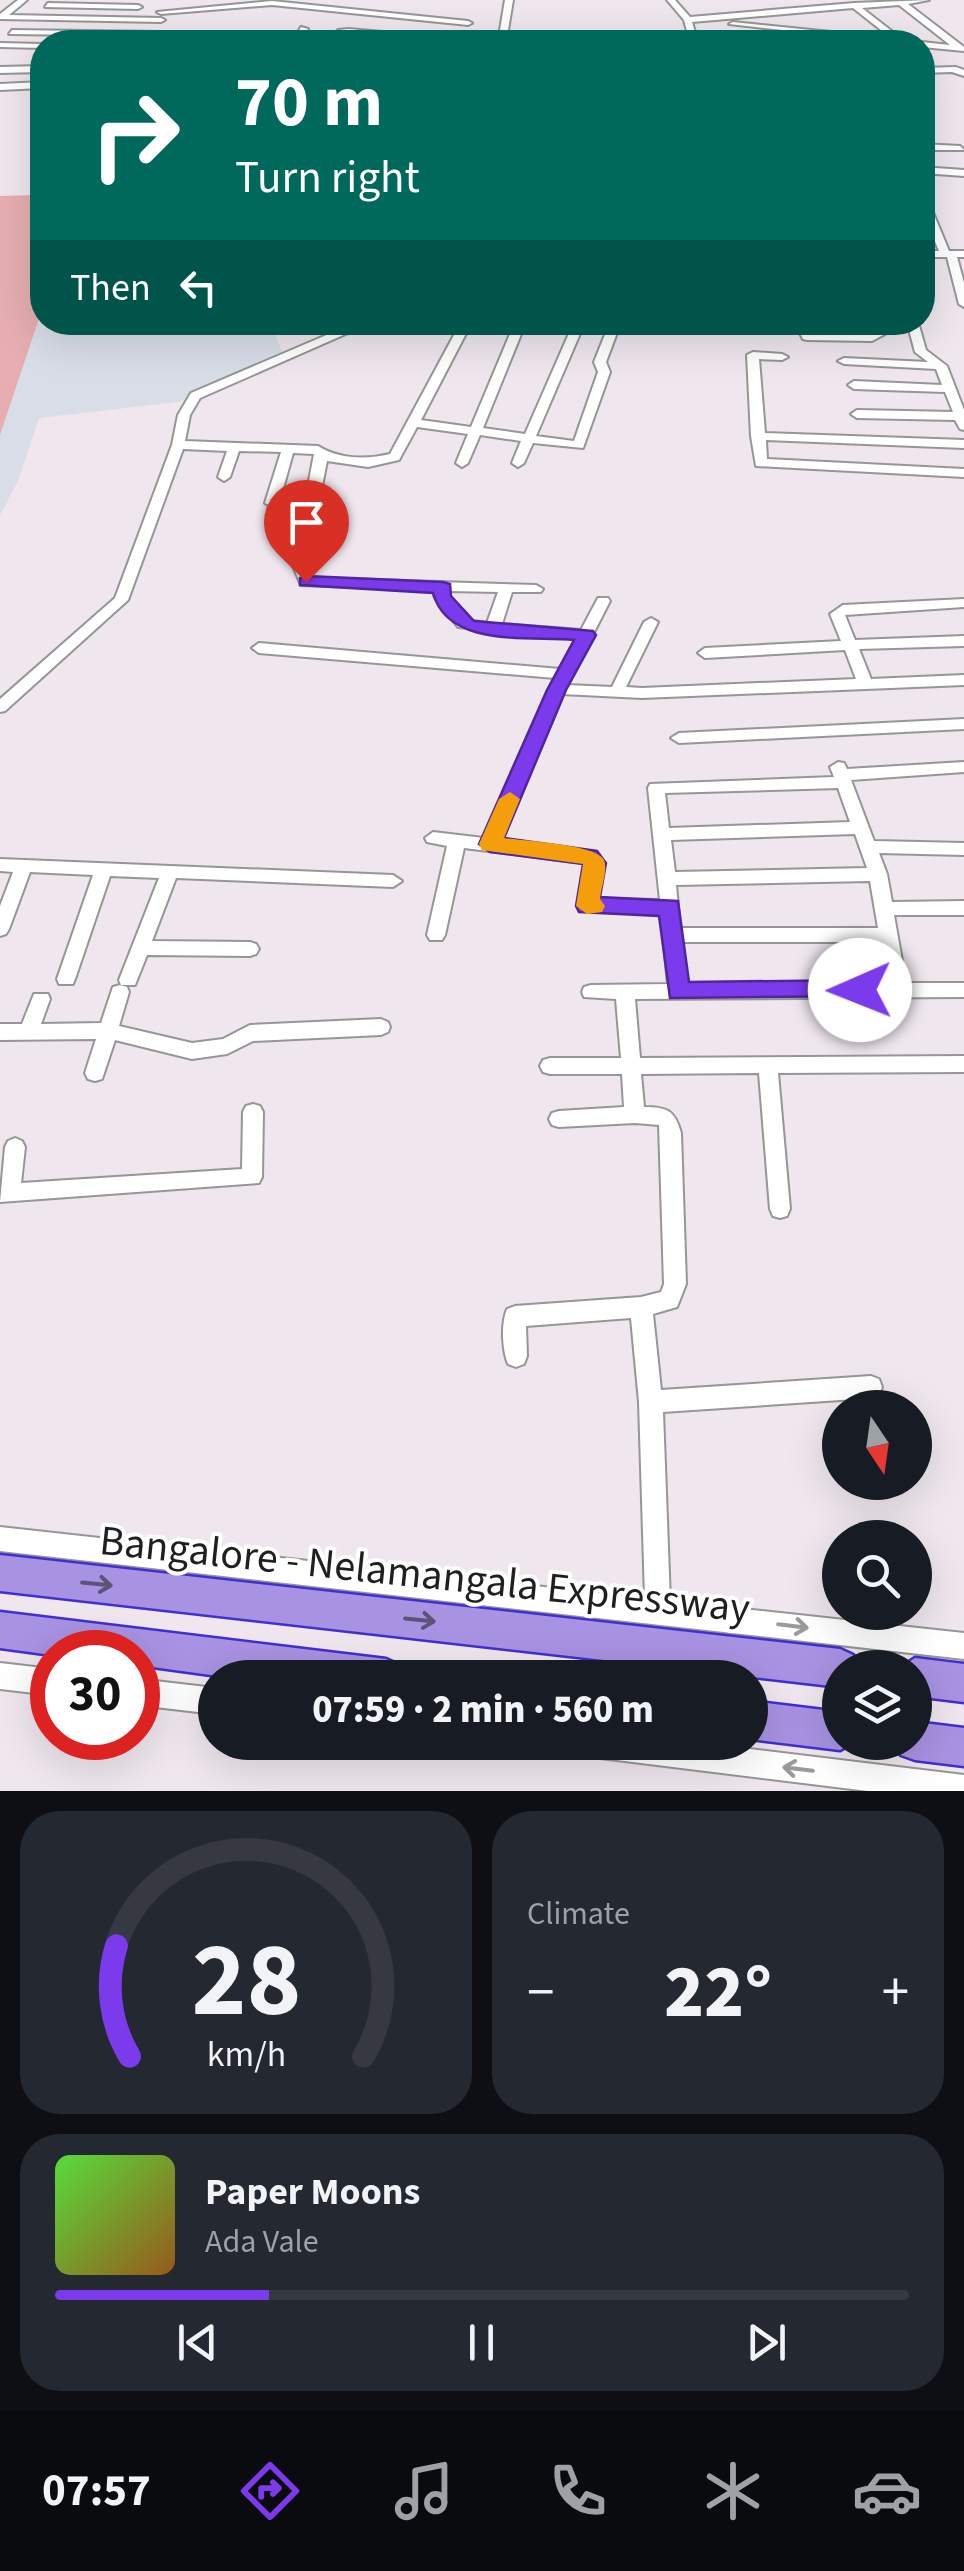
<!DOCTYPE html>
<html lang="en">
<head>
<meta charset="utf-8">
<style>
	body { margin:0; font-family:"Source Sans 3",sans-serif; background:#242831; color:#f1f3f6; height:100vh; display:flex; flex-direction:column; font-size:38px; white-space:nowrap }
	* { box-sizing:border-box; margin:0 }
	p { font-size:32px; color:#9ea1a6 }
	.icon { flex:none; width:55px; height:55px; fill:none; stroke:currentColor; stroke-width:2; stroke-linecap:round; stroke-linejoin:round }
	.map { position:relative; height:1791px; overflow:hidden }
	.drawer { display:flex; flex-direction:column; gap:20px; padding:20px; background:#0d0f14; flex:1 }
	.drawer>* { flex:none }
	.top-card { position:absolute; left:30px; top:30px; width:905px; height:305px; border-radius:40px; box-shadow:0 10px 40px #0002; background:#00695c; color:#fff; overflow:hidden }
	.needle { width:65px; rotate:167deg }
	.fabs { position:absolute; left:822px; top:1390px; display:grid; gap:20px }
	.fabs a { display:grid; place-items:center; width:110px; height:110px; border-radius:50%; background:#171b24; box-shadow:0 10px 40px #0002; font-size:50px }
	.speed { position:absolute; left:30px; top:1630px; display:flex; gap:20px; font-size:50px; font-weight:700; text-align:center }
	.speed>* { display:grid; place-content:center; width:130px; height:130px; border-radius:50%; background:#171b24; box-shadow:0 10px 40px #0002; line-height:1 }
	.speed .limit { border:15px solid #d22; background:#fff; color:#111 }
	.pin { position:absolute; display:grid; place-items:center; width:85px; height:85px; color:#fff; margin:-102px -42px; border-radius:50% 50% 50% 0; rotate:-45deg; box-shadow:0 0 10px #0007 }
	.pin .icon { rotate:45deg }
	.me { position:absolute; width:110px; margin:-55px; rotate:269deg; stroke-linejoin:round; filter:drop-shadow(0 0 8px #0008) }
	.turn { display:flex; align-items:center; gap:35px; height:210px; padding:0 40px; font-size:45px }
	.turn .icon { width:130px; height:130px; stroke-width:2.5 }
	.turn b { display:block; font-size:70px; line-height:85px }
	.then { display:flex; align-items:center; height:95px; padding:0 40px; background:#0003; gap:20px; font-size:38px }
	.big { font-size:75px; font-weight:800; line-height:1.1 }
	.drawer .card { flex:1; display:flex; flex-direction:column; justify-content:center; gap:15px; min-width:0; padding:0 35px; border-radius:40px; background:#242831 }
	.drawer .dial { align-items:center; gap:0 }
	.dial svg { height:260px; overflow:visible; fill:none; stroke:#363941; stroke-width:7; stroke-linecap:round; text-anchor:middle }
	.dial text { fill:#f1f3f6; stroke:none }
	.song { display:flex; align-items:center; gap:30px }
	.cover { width:120px; height:120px; border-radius:15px; background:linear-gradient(135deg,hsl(110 70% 55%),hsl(30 70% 35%)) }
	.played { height:10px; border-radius:5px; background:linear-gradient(90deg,#7c3aed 25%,#363941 25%) }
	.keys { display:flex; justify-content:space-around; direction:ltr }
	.heat { display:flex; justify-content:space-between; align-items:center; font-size:55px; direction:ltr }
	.drawer .tiles { flex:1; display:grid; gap:20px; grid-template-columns:1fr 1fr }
	.card:last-child { grid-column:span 2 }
	.trip { position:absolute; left:198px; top:1660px; width:570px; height:100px; border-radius:50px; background:#171b24; box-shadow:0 10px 40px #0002; font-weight:800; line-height:100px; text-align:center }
	.tabs { display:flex; height:160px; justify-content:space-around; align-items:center; background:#090b0e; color:#9ea1a6 }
	.tabs .icon { width:70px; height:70px }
	.tabs .selected { color:#7c3aed }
	.tabs b { font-size:45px; color:#f1f3f6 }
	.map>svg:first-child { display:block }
	.industrial { fill:#d8dde8 }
	.grass { fill:#e6aeb0 }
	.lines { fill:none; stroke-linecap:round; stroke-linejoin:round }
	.minor-casing { stroke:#969696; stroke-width:4 }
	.highway-casing { stroke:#422ed1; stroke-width:5 }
	.minor { fill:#fff; fill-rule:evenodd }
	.highway { fill:#a892e2; fill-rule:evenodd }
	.oneway { stroke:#5d5377 }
	.oneway2 { stroke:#9a9a9a }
	.route { fill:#7c3aed; stroke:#51269a; stroke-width:2.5 }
	.slow { fill:#f59e0b }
	.labels { text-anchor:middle; stroke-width:8; stroke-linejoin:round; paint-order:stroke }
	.near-street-label { font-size:42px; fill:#1f1f1f; stroke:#fff }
</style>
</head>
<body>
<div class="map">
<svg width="964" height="1791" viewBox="0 0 964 1791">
	<rect width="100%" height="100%" fill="#efe6ee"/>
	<path class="industrial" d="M 42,310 L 42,322 L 270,323 L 283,354 L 178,402 L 39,418 L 18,481 L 0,515 L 0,435 Z"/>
	<path class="grass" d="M 42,195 L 42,310 L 0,435 L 0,196 Z"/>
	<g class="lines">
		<defs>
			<path id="minor" d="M 18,0 L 27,0 L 9,15 L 161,18 L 165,20 L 161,22 L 0,19 L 0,14 Z
				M 505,0 L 513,0 L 506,42 L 498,42 Z
				M 667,0 L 675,0 L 690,17 L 854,3 L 929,0 L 908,4 L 964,47 L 964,51 L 922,47 L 922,42 L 919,42 L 922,42 L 950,45 L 899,5 L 862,8 L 902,39 L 913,42 L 890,42 L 729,24 L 733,22 L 891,38 L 853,8 L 692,22 L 698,42 L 690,42 L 684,20 Z
				M 272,1 L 468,21 L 472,23 L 468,25 L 272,5 L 161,14 L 157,12 Z
				M 48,3 L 138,5 L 142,7 L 138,9 L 45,7 Z
				M 301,27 L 308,29 L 300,42 L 292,42 Z
				M 349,29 L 471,40 L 475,42 L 450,42 L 349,33 L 344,34 L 337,42 L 329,42 L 338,30 Z
				M 12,30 L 162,32 L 166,34 L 162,36 L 9,34 Z
				M 0,43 L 42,44 L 42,48 L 0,47 Z
				M 42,66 L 42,72 L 0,73 L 0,67 Z
				M 956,67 L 964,70 L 964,76 L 952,72 L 922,73 L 922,68 Z
				M 42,82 L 42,88 L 0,90 L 0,84 Z
				M 922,144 L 960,146 L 964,150 L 922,150 Z
				M 922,167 L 964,170 L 964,176 L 922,173 Z
				M 922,195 L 927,198 L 949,251 L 964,251 L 964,257 L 957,257 L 964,283 L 964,307 L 959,304 L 947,257 L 922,257 L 922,251 L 939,251 L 922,211 Z
				M 357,322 L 373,322 L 200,398 L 190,415 L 185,441 L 318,446 C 338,459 366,460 390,454 L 461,322 L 472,322 L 421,420 L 471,427 L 515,322 L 526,322 L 483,428 L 525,434 L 574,322 L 585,322 L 536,436 L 574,441 L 598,372 L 594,362 L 610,322 L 621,322 L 606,362 L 610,372 L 583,448 L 533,443 L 524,463 L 518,467 L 512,463 L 521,441 L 480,435 L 468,463 L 462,467 L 456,463 L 468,434 L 417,427 L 399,460 L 368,467 L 327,461 L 318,506 L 323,512 L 307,528 L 299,547 L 311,578 L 536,585 L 543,589 L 541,592 L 512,592 L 502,624 L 581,630 L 598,598 L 608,598 L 610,601 L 567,685 L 612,687 L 644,622 L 651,618 L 658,622 L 626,687 L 642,688 L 856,679 L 845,650 L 705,658 L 698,653 L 705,648 L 841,641 L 830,614 L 843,605 L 964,599 L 964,607 L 845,615 L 855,640 L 964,636 L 964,646 L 859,649 L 871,679 L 964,675 L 964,685 L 642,698 L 562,694 L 500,840 L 595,853 L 604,863 L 597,899 L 660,900 L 648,788 L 650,784 L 834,777 L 830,767 L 838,762 L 844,763 L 847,769 L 964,762 L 964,772 L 851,780 L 874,841 L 964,843 L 964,855 L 879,853 L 887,874 L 892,902 L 964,901 L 964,915 L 894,915 L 906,983 L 964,983 L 964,997 L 635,999 L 640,1058 L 964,1056 L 964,1072 L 778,1073 L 790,1209 L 787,1216 L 780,1218 L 773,1216 L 770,1209 L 759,1073 L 641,1074 L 644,1107 C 667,1107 675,1110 681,1133 L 686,1284 L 677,1307 L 653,1314 L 661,1390 L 871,1376 L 879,1379 L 882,1387 L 879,1395 L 871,1398 L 663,1412 L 670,1601 L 964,1633 L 964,1659 L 0,1551 L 0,1527 L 645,1598 L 639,1402 L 631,1318 L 526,1326 L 527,1356 L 524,1364 L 516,1367 L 508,1364 C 502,1349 501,1323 507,1309 L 515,1306 L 641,1297 L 661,1292 L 664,1284 L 659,1125 L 635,1123 L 559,1127 L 552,1125 L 549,1119 L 552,1113 L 559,1111 L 624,1107 L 622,1074 L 550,1074 L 543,1072 L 540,1066 L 543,1060 L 550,1058 L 621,1058 L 616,999 L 584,997 L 582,992 L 584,987 L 591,985 L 668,984 L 661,913 L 581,910 L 578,905 L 586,865 L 584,863 L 464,848 L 445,935 L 442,940 L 430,940 L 427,935 L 447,846 L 427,842 L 425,838 L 433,832 L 484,838 L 555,678 L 259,653 L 252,648 L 259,643 L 560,669 L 577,639 L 458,627 L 434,596 L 435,590 L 301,585 L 285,547 L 294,526 L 308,512 L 304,507 L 314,454 L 293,453 L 279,503 L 272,507 L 265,503 L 281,452 L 239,451 L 230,477 L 224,481 L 218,477 L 227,451 L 183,449 L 128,600 L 5,711 L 0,712 L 0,699 L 115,598 L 172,445 L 178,415 L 191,393 ZM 449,591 L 498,592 L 487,623 L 468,620 L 448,596 ZM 838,788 L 850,822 L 669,828 L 665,793 ZM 855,834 L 867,868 L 675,872 L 671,840 ZM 870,881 L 878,928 L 680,928 L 676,885 ZM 682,942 L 881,942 L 888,983 L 686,984 Z
				M 794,322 L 805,322 L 811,334 L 870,335 L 873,333 L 870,322 L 881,322 L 885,334 L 872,341 L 807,340 L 803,339 Z
				M 907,322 L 918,322 L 926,350 L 947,366 L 964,410 L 964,430 L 960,429 L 955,420 L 857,418 L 851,414 L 857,410 L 953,412 L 945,392 L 854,389 L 848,385 L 854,381 L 942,385 L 936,369 L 844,364 L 838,361 L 844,358 L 928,362 L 915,352 Z
				M 753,352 L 782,354 L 788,357 L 782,360 L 759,359 L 765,433 L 964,440 L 964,448 L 766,440 L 767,459 L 964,469 L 964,477 L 756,466 L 751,436 L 747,355 Z
				M 964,719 L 964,729 L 679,743 L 671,738 L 679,733 Z
				M 0,859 L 393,875 L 402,881 L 393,887 L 176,878 L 152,941 L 250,942 L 256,944 L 259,949 L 256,954 L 250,956 L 147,955 L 135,985 L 121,985 L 119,980 L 159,878 L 110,876 L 75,979 L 73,984 L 59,984 L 57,979 L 93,875 L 30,872 L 9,929 L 6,934 L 0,936 L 0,906 L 13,872 L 0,871 Z
				M 120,985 L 127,987 L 129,992 L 119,1026 L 192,1043 L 223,1039 L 250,1025 L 381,1019 L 388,1022 L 390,1027 L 388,1032 L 381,1035 L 253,1041 L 227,1054 L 192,1059 L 115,1040 L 102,1079 L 95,1081 L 88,1079 L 85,1073 L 96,1039 L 0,1040 L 0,1024 L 22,1024 L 34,994 L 48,994 L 50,999 L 41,1024 L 101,1023 L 113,987 Z
				M 253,1104 L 260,1106 L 263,1112 L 262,1177 L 259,1183 L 0,1202 L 5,1147 L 8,1141 L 15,1138 L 22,1141 L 25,1147 L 21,1183 L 242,1169 L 243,1112 L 246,1106 Z
				M 0,1663 L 52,1669 L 52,1695 L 0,1689 Z
				M 138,1679 L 215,1688 L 215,1714 L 138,1705 Z
				M 563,1742 L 691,1742 L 964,1775 L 964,1791 L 868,1791 L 576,1755 L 567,1751 Z"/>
			<path id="highway" d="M 0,1555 L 840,1649 L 853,1655 L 858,1668 L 840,1668 L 840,1687 L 0,1591 Z
				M 0,1612 L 386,1659 L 399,1665 L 404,1678 L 233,1678 L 138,1665 L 138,1652 L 52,1655 L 0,1648 Z
				M 915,1658 L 964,1664 L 964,1702 L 915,1696 L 915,1668 L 900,1668 Z
				M 750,1701 L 840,1712 L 840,1742 L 854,1742 L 840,1750 L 750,1739 Z
				M 915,1722 L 964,1728 L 964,1766 L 915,1760 L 901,1755 L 896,1742 L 915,1742 Z"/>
		</defs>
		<use href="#minor" class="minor-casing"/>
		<use href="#highway" class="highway-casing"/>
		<use href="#minor" class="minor"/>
		<use href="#highway" class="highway"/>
	</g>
	<defs><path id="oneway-shaft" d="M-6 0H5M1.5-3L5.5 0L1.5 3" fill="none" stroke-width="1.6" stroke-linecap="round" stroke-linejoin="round" transform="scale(2.5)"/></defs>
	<g class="oneway">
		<use href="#oneway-shaft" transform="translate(97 1584) rotate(6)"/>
		<use href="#oneway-shaft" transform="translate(420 1620) rotate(6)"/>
	</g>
	<g class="oneway2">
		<use href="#oneway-shaft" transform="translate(793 1626) rotate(7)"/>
		<use href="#oneway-shaft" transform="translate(798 1769) rotate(-173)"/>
	</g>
	<path class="route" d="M 306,576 L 443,582 L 450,584 L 451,596 L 474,621 L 593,631 L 596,635 L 566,690 L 504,838 L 597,851 L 606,863 L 600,897 L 678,901 L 689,982 L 860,980 L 868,983 L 872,990 L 868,996 L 670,998 L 659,916 L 579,912 L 576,906 L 583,864 L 490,852 L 479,844 L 547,690 L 574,640 C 528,636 448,648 433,593 L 300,585 L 300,578 Z"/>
	<path class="slow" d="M 510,792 L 520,799 L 504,838 C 523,841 596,844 604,860 C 608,870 601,888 600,899 L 605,906 L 602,912 L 587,914 L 576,906 L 583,864 L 482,850 L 479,844 L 499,799 Z"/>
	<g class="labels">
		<g class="near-street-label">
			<text transform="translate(425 1573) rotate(6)" y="15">Bangalore - Nelamangala Expressway</text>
		</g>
	</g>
</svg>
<div class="fabs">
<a><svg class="needle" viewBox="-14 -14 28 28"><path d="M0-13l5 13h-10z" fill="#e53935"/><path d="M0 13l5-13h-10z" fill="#9ea1a6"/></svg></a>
<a><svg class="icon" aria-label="search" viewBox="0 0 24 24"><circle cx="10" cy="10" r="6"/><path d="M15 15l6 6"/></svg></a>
<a><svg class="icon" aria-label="layers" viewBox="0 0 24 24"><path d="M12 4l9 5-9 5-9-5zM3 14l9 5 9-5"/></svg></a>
</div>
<div class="speed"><div class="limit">30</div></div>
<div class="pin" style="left:306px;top:582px;background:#d93025"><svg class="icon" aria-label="arrive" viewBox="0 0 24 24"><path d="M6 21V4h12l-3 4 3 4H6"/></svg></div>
<svg class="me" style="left:860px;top:990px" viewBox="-20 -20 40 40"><circle r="19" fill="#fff"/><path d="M0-13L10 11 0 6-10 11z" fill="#7c3aed"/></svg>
<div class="trip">07:59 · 2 min · 560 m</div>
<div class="top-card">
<div class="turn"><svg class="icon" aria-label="right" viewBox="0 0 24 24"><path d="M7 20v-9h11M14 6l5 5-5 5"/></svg><div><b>70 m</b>Turn right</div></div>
<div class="then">Then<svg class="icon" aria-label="left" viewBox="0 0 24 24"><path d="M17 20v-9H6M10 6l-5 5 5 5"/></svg></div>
</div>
</div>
<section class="drawer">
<div class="tiles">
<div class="card dial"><svg viewBox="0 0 100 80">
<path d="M14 69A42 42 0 1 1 86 69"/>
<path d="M14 69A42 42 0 0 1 10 35" stroke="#7c3aed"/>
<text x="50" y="56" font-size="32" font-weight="700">28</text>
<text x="50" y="72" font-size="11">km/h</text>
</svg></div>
<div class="card"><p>Climate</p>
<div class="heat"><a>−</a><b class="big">22°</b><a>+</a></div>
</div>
<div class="card">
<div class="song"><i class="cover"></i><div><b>Paper Moons</b><p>Ada Vale</p></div></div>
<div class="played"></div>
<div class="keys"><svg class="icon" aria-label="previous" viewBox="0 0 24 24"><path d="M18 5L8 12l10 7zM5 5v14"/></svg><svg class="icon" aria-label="pause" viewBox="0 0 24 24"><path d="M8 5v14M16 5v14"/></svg><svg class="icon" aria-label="next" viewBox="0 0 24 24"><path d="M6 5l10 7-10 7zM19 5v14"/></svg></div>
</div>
</div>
</section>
<nav class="tabs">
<b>07:57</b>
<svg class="icon selected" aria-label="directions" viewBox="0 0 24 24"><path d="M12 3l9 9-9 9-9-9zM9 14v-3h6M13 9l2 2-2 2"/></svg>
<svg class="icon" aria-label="music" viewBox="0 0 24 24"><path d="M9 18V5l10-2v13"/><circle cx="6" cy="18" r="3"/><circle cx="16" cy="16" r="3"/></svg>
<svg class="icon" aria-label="phone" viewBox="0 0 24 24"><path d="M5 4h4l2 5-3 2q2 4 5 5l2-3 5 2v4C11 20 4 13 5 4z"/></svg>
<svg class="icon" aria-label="climate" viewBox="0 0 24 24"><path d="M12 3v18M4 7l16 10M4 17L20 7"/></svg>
<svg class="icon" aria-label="car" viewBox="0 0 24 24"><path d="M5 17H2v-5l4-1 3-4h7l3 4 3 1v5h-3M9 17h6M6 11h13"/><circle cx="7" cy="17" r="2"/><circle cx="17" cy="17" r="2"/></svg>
</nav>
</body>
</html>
